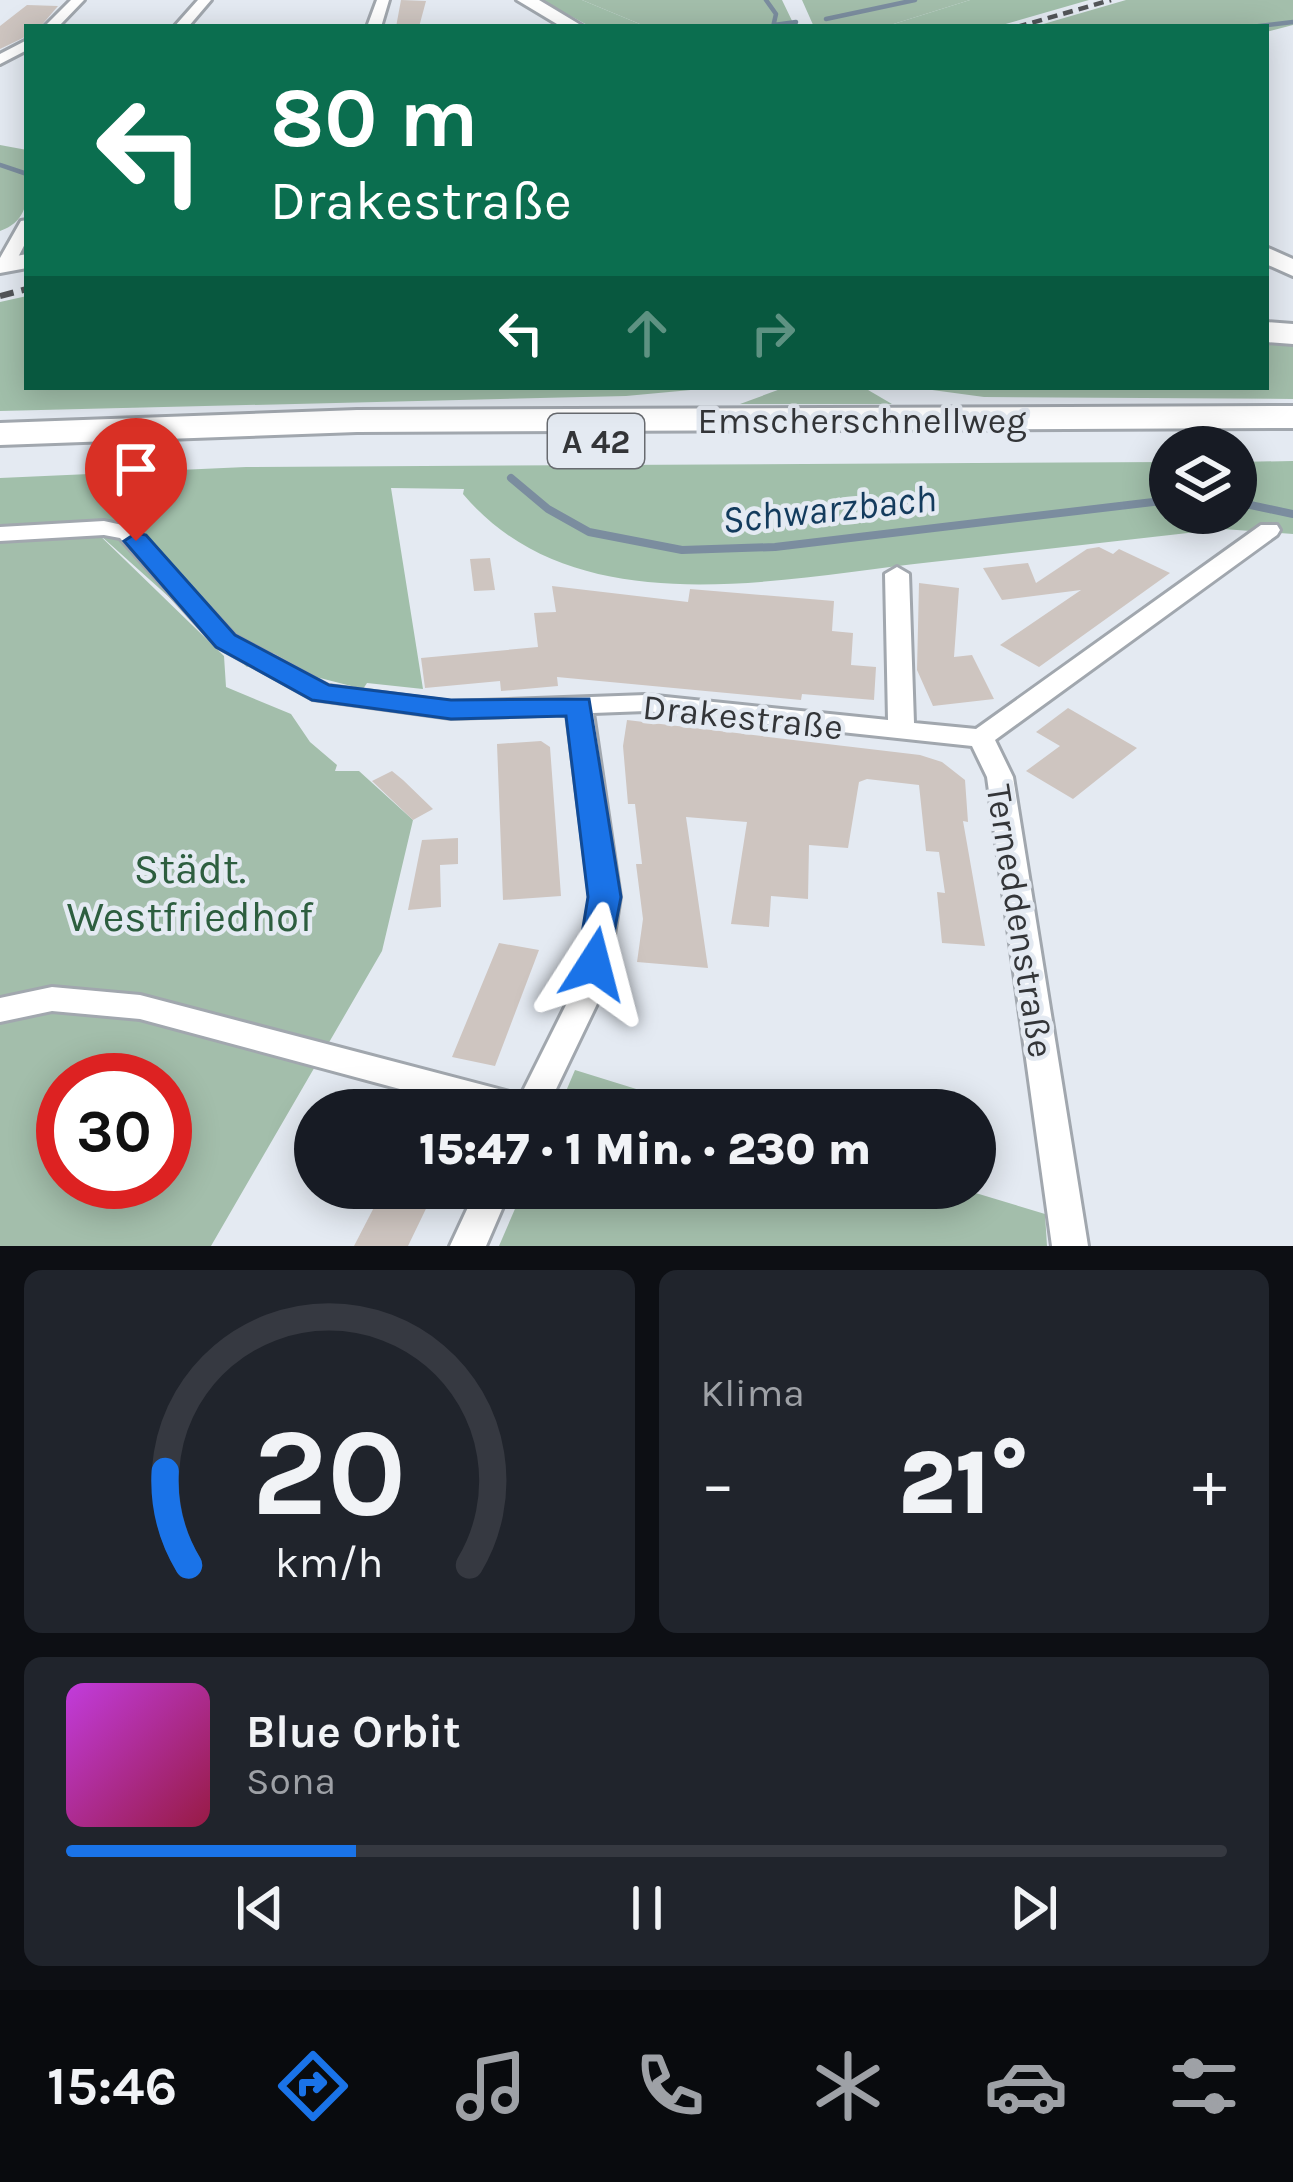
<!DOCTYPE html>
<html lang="de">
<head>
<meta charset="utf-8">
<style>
	body { margin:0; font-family:Karla,sans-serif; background:#20242c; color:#f1f3f6; height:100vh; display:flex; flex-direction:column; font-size:45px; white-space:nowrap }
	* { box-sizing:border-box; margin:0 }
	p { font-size:39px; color:#9ea1a6 }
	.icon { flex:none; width:66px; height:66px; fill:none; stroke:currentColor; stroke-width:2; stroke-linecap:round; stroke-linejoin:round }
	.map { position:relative; height:1246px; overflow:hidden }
	.side { display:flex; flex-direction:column; gap:24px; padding:24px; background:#0d0f14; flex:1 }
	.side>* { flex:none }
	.hud { position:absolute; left:24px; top:24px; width:1245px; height:366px; border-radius:0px; box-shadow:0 6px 30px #0003; background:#0b6e4f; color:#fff; overflow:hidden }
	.fabs { position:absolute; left:1149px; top:426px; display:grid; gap:24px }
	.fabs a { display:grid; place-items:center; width:108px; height:108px; border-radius:50%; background:#171b24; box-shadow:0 6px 30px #0003; font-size:60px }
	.speed { position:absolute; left:36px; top:1053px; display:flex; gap:24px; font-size:60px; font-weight:700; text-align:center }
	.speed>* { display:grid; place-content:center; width:156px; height:156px; border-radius:50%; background:#171b24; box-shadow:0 6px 30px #0003; line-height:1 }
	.speed .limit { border:18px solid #d22; background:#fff; color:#111 }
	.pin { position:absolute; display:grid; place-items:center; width:102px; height:102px; color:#fff; margin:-123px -51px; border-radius:50% 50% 50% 0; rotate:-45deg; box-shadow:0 0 12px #0007 }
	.pin .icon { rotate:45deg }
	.me { position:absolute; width:132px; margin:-66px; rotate:9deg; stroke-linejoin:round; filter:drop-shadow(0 0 9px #0008) }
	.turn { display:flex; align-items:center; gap:42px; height:252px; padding:0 48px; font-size:54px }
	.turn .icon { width:156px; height:156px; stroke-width:2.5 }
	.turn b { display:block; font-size:84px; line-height:102px }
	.lanes { display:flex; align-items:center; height:114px; padding:0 48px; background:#0003; justify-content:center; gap:60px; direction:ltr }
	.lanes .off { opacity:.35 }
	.big { font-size:90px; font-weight:800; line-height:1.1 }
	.side .tile { flex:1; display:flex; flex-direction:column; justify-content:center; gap:18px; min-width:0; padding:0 42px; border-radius:18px; background:#20242c }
	.side .dial { align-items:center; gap:0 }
	.dial svg { height:312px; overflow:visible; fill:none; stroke:#363941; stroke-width:7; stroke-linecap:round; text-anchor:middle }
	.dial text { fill:#f1f3f6; stroke:none }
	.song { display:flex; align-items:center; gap:36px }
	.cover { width:144px; height:144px; border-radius:18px; background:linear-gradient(135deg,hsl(290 70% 55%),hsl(340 70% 35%)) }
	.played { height:12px; border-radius:6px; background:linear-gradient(90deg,#1a73e8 25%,#363941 25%) }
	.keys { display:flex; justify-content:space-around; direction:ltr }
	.heat { display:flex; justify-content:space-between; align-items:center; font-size:66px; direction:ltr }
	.side .tiles { flex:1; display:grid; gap:24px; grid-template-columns:1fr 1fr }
	.tile:last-child { grid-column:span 2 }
	.trip { position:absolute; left:294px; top:1089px; width:702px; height:120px; border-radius:60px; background:#171b24; box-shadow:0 6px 30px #0003; font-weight:800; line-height:120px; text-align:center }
	.menu { display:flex; height:192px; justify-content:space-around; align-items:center; background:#090b0e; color:#9ea1a6 }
	.menu .icon { width:84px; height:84px }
	.menu .current { color:#1a73e8 }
	.menu b { font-size:54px; color:#f1f3f6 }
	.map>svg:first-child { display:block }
	.green { fill:#a3beab; fill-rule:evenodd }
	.forest { fill:#a1bfaa }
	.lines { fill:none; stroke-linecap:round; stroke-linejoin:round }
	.stream-far1 { stroke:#7b8d9f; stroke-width:4.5 }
	.stream { stroke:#7b8d9f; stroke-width:8 }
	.building { fill:#cec5c0 }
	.street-casing { stroke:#a1a7ae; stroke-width:6 }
	.secondary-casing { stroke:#a1a7ae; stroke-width:6 }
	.highway-casing { stroke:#a1a7ae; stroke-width:6 }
	.street { fill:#fff; fill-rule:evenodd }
	.secondary { fill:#fff; fill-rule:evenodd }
	.highway { fill:#fff; fill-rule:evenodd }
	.rail-far1 { stroke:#535559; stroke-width:4.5; stroke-dasharray:10 6; stroke-linecap:butt }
	.rail { stroke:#535559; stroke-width:6; stroke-dasharray:14 8; stroke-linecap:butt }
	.route { fill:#1a73e8; stroke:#114b97; stroke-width:3 }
	.labels { text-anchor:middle; stroke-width:9; stroke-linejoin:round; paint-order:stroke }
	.shield { fill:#e4eaf2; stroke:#686b70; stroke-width:3 }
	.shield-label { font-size:33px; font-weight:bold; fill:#333538 }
	.street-label { font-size:36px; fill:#333538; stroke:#e4eaf2 }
	.water-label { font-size:39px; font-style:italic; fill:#133b5d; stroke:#e4eaf2 }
	.near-park-label { font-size:42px; fill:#2d5e3f; stroke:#e4eaf2 }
</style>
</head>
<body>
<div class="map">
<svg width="1293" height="1246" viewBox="0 0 1293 1246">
	<rect width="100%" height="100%" fill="#e4eaf2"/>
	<path class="green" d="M 582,0 L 782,0 L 795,27 L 647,27 Z
		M 802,0 L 970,0 L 884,27 L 814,27 Z
		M 1126,0 L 1293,0 L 1293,25 L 1266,32 L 1266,27 L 1033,27 Z
		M 0,145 L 27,150 C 27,182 36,219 0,231 Z
		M 1266,336 L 1293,337 L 1293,399 L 984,397 L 910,387 L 1266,387 Z
		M 786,387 L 863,387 L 892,404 L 740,404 Z
		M 91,527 L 224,656 L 226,687 L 291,714 L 310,742 L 337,765 L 335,771 L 359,771 L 413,820 L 382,951 L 211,1246 L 0,1246 L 0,532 ZM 63,1080 L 165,1080 L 165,1182 L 63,1182 Z
		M 575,1070 L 704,1110 L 558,1110 Z
		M 524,1188 L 959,1188 L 1045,1214 L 1047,1246 L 499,1246 Z"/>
	<path class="forest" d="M 541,0 L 582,0 L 647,27 L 591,27 Z
		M 970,0 L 1089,0 L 995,27 L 884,27 Z
		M 27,296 L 27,387 L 723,387 L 626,396 L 0,411 L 0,302 Z
		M 1293,461 L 1293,534 L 1223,529 C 1126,540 1029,551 932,562 C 782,578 576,628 463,494 L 464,489 L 391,488 L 423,689 L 367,683 L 363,689 L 316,677 L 273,653 L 247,667 L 91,527 L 0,532 L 0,478 L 246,467 L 1170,462 L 1170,513 L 1236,513 L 1236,462 Z"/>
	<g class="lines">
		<path class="stream-far1" d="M 766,0 L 776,14 L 773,27
			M 826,19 L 915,0
			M 774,25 L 796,22
			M 1251,27 L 1293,22
			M 0,165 L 27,174"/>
		<path class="stream" d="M 511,478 L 548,509 L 589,532 L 682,550 L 775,547 L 1170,500
			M 1236,502 L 1293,514"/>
	</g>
	<path class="building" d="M 401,0 L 426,1 L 419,27 L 396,27 Z
		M 27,5 L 58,6 L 40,27 L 27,27 L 27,36 L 0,49 L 0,26 Z
		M 1099,547 L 1113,554 L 1119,549 L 1170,573 L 1039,667 L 1000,645 L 1081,590 L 1002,600 L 983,568 L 1028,563 L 1036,583 L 1087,549 Z
		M 490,558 L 495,590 L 474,591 L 470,559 Z
		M 919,583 L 959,588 L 954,657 L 972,655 L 994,699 L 933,706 L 917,670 Z
		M 552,586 L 688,602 L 690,589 L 834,601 L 832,631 L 853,633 L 851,665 L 876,667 L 874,700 L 802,694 L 801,700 L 557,677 L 558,686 L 501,691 L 500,681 L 425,688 L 421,658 L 538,647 L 534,613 L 556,612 Z
		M 1068,708 L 1137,748 L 1073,799 L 1026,771 L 1060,746 L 1036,732 Z
		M 627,720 L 920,755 L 942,762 L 965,780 L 968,822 L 963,821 L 985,946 L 942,943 L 937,892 L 945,893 L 939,852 L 926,851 L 919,785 L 867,779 L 859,782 L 848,848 L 809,845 L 808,899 L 771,896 L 769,927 L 731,924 L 747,822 L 686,817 L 708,968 L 637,962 L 643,919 L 636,864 L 642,864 L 635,804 L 628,804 L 623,746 Z
		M 541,741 L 550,747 L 561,896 L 503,900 L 497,744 Z
		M 392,771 L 403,780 L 433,809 L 413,820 L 372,781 Z
		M 458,838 L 458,864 L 440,865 L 441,907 L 408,910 L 422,840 Z
		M 499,943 L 539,950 L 495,1066 L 452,1057 Z
		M 384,1188 L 436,1188 L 408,1246 L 354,1246 Z"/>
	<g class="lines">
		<defs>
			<path id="street" d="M 71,0 L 84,0 L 58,27 L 44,27 Z
				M 198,0 L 211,0 L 188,27 L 174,27 Z
				M 377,0 L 389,0 L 381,27 L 367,27 Z
				M 27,40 L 27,50 L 0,64 L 0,54 Z
				M 27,220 L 27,240 L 14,265 L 0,269 L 0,258 L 21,221 Z
				M 104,521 L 136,528 L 235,636 L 328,686 L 451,702 L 646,695 L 888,720 L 885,574 L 897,567 L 909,574 L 914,723 L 976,729 L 1261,525 L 1277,525 L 1280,530 L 1277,535 L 995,740 L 1013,777 L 1088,1246 L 1052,1246 L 987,777 L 972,746 L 646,711 L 593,713 L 620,897 L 606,985 L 546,1110 L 478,1110 L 140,1019 L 52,1011 L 0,1022 L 0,998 L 52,987 L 140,995 L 521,1095 L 576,985 L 590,897 L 567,714 L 451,718 L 313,699 L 217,646 L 120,538 L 104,535 L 0,541 L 0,527 Z
				M 477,1188 L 511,1188 L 486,1246 L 450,1246 Z"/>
			<path id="secondary" d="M 517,0 L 539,0 L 584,27 L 562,27 Z
				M 1266,247 L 1293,259 L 1293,276 L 1266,264 Z
				M 27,254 L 27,268 L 0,273 L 0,259 Z"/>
			<path id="highway" d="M 1266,322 L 1293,324 L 1293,344 L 1266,342 Z
				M 1293,406 L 1293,428 L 357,432 L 0,445 L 0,423 L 357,410 Z"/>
		</defs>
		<use href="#street" class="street-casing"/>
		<use href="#secondary" class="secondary-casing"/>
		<use href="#highway" class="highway-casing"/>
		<use href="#street" class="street"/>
		<use href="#secondary" class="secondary"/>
		<use href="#highway" class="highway"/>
		<path class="rail-far1" d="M 1017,27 L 1111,0"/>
		<path class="rail" d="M 0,296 L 27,289"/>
	</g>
	<path class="route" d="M 136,533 L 146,535 L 235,635 L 329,685 L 451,700 L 589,699 L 621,897 L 606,974 L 582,974 L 577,964 L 588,897 L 566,716 L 451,719 L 312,700 L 216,647 L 124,541 Z"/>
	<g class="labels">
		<rect class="shield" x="548" y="414" width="96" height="54" rx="9"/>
		<g class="shield-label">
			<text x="596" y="453">A 42</text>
		</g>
		<g class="street-label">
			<text x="862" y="433">Emscherschnellweg</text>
			<text transform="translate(743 716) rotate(6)" y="13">Drakestraße</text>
			<text transform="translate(1021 921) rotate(81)" y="13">Terneddenstraße</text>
		</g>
		<g class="water-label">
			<text transform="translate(829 508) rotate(-6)" y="14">Schwarzbach</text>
		</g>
		<g class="near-park-label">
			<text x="190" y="883">Städt.<tspan x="190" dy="48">Westfriedhof</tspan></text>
		</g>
	</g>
</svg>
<div class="fabs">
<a><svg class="icon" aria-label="layers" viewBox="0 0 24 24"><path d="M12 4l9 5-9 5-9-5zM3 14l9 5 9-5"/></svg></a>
</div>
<div class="speed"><div class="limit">30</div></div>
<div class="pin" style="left:136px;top:541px;background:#d93025"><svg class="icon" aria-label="arrive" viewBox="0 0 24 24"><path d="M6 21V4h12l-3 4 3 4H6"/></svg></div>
<svg class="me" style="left:594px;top:964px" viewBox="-20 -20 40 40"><path d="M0-17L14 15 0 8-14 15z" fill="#1a73e8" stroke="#fff" stroke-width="4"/></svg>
<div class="trip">15:47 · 1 Min. · 230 m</div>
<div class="hud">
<div class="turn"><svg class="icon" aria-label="left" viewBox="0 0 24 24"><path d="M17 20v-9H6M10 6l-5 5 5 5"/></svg><div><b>80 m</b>Drakestraße</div></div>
<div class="lanes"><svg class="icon" aria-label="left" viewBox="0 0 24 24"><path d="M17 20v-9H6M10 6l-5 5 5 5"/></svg><svg class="icon off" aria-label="ahead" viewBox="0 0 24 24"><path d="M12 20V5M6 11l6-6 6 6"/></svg><svg class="icon off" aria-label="right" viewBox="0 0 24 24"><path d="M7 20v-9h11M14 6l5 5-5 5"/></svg></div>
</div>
</div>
<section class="side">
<div class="tiles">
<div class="tile dial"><svg viewBox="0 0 100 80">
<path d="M14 69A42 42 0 1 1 86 69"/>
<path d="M14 69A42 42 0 0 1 8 45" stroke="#1a73e8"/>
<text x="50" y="56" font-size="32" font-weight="700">20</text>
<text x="50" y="72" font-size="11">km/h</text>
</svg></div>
<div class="tile"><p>Klima</p>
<div class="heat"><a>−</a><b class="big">21°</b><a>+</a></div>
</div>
<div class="tile">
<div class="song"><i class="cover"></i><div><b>Blue Orbit</b><p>Sona</p></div></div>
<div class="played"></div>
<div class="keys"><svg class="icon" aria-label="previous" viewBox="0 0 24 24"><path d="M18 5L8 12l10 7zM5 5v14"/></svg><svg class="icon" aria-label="pause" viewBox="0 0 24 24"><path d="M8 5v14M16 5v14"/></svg><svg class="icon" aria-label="next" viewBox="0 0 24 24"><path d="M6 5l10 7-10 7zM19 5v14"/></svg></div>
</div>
</div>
</section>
<nav class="menu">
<b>15:46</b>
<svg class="icon current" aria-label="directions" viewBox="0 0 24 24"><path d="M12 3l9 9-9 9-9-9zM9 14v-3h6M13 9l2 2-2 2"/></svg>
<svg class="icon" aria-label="music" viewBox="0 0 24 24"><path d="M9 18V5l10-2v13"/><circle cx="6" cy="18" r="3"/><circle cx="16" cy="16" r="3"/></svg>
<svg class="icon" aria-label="phone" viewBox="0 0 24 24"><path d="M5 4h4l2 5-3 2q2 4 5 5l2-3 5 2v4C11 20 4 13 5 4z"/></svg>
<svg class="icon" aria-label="climate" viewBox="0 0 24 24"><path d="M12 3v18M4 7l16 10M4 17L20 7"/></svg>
<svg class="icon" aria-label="car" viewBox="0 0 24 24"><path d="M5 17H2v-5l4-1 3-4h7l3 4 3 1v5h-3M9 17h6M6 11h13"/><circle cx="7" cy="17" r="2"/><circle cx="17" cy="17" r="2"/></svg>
<svg class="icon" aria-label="filters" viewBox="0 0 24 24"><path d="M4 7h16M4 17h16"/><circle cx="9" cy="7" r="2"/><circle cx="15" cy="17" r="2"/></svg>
</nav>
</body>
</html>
